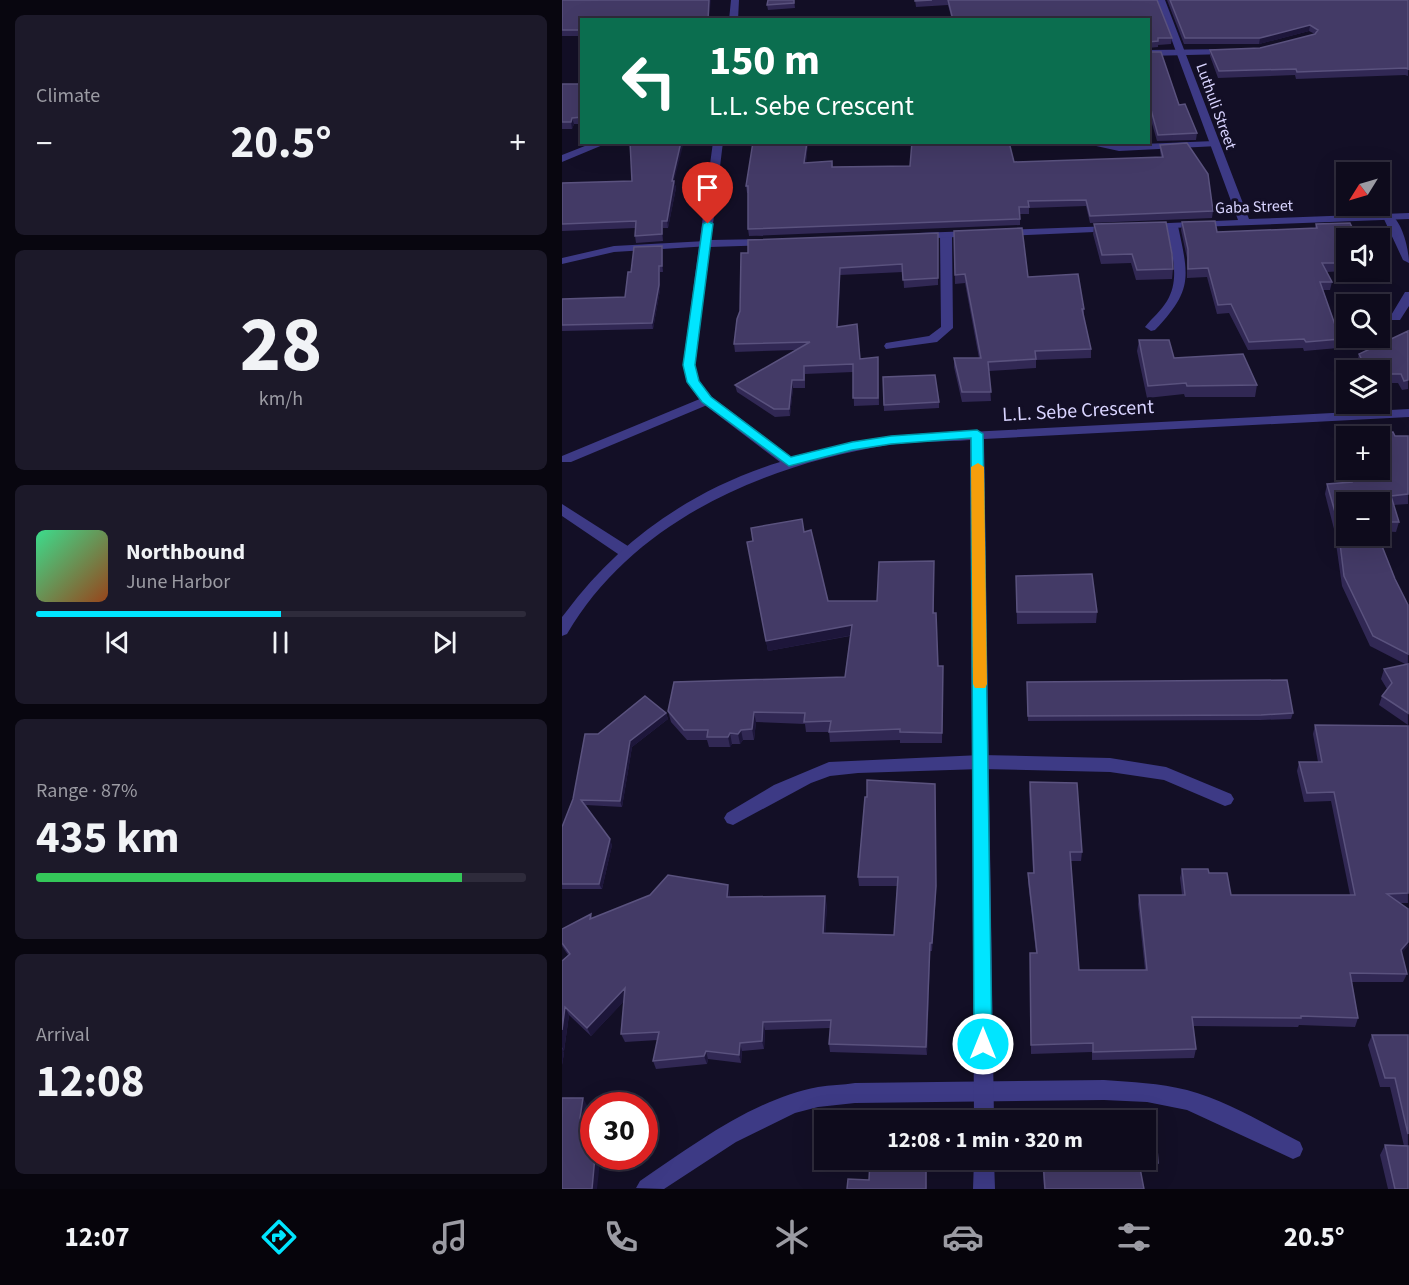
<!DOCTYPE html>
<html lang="en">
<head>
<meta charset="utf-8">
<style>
	body { margin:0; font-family:"Source Sans 3",sans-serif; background:#1c1929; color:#f1f3f6; height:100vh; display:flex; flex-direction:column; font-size:22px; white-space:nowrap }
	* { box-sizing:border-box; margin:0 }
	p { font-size:20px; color:#9b9ba3 }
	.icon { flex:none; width:33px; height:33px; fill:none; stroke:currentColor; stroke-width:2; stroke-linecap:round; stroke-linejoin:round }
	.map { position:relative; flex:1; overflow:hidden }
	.details { display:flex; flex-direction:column; gap:15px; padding:15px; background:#08060f; width:562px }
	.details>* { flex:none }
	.top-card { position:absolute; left:18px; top:18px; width:570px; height:126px; border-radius:0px; box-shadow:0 6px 24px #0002,0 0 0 2px #2e2b3b; background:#0b6e4f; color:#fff; overflow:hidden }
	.needle { width:39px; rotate:233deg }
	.fabs { position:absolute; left:774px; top:162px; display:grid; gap:12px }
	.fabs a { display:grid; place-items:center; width:54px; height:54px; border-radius:0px; background:#0e0b1c; box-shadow:0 6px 24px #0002,0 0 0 2px #2e2b3b; font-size:30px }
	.speed { position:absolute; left:18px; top:1092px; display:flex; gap:12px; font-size:30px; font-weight:700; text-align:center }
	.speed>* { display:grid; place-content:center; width:78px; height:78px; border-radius:50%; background:#0e0b1c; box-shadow:0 6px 24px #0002,0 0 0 2px #2e2b3b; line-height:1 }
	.speed .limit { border:9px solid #d22; background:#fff; color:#111 }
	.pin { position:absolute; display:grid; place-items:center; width:51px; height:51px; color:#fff; margin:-62px -26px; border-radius:50% 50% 50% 0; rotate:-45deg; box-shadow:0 0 6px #0007 }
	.pin .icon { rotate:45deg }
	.me { position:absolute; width:66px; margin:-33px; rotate:0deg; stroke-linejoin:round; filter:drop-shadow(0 0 4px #0008) }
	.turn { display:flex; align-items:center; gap:21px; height:126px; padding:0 30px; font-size:27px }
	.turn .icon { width:78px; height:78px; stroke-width:2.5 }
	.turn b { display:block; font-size:42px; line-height:51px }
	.big { font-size:45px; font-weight:700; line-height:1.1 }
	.details .widget { flex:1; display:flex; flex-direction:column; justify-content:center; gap:9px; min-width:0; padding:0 21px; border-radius:9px; background:#1c1929 }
	.details .dial { align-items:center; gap:0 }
	.dial b { font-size:78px; line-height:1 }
	.song { display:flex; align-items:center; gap:18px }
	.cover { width:72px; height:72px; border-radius:9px; background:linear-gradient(135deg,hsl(150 70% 55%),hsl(20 70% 35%)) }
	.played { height:6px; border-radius:3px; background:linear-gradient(90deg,#00e5ff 50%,#2e2b3b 50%) }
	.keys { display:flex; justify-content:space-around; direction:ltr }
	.heat { display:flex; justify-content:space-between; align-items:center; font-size:33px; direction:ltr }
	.charge { height:9px; border-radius:4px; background:linear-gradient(90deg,#34c759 87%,#2e2b3b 0) }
	.trip { position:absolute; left:252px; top:1110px; width:342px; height:60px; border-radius:0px; background:#0e0b1c; box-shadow:0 6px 24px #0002,0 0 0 2px #2e2b3b; font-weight:700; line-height:60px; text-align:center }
	.tab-bar { display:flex; height:96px; justify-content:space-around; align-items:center; background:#06040b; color:#9b9ba3 }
	.tab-bar .icon { width:42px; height:42px }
	.tab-bar .selected { color:#00e5ff }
	.tab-bar b { font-size:27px; color:#f1f3f6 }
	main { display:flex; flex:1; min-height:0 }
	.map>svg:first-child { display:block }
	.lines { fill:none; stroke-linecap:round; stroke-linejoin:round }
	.lane { fill:#3d3a85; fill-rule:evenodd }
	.street { fill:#3d3a85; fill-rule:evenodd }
	.wall { fill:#312854; fill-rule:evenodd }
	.shaded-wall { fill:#1d163a }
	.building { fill:#433a66; stroke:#5a527e; stroke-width:1.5 }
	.route { fill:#00e5ff; stroke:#0095a6; stroke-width:1.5 }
	.slow { fill:#f59e0b }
	.labels { text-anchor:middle; stroke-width:6; stroke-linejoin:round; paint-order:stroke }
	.far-street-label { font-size:16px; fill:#d9d4ff; stroke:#130f26 }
	.street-label { font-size:20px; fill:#d9d4ff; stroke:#130f26 }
</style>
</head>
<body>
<main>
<section class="details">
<div class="widget"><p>Climate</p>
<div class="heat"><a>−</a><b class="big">20.5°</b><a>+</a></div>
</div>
<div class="widget dial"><b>28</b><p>km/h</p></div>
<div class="widget">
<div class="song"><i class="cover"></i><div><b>Northbound</b><p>June Harbor</p></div></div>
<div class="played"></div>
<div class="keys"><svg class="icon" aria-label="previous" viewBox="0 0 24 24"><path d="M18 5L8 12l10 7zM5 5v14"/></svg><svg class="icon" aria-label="pause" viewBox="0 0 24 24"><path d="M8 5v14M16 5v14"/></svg><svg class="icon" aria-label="next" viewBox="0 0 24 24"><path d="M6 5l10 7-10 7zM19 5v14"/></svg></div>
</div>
<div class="widget"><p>Range · 87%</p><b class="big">435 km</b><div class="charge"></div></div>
<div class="widget"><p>Arrival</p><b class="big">12:08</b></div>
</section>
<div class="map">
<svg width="847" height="1189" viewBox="0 0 847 1189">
	<rect width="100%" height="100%" fill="#130f26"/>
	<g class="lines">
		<path class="lane" d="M 669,49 L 671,51 L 666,54 L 586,56 L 586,50 Z
			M 652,141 L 657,144 L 656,146 L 557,151 L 516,142 L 557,145 Z
			M 33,142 L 48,142 L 0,162 L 0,155 Z
			M 827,214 C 840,219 847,250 847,263 L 841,260 L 821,217 Z
			M 610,223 L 616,226 C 627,277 631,290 593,330 L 589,331 L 583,327 C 590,318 599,311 605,301 C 619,278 609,250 604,226 Z
			M 384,232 L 390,235 L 391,328 L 375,342 L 324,349 L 322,346 L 324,343 L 367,336 L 379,327 L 378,235 Z
			M 144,241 L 150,244 L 148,246 L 52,252 L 0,264 L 0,258 L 52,246 Z
			M 843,292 L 847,292 L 847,306 L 838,320 L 830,320 L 828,317 Z
			M 145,396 L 150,397 L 151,400 L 150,403 L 9,462 L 0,462 L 0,456 Z
			M 0,504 L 69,548 L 71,552 L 69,556 L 59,556 L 0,516 Z
			M 419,755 L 548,758 L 604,767 L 669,794 L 672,799 L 669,804 L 663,806 L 602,780 L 548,772 L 419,769 L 296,773 L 268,776 L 249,783 L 171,825 L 165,823 L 162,818 L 165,813 L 212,785 L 267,762 Z
			M 542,1080 C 570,1082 597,1083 625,1090 C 664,1100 702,1124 738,1142 L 741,1149 L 738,1156 L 731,1159 L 625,1110 L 585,1102 L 542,1100 L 293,1103 L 256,1107 L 233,1113 L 174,1142 L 102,1189 L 74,1188 L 78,1181 C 133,1144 190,1100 256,1087 C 268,1085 281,1085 293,1083 Z"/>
		<path class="street" d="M 169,0 L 177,0 L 176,20 L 167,20 Z
			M 595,0 L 603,0 L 687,219 L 847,213 L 847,219 L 580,229 L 580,225 L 584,224 L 676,220 Z
			M 151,142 L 161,142 L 149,240 L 207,239 L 213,242 L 207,245 L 148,247 L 133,365 L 137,381 L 150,397 L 231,458 L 329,436 L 847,409 L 847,417 L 422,439 L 432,1120 L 412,1120 L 408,440 C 381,442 353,441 326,445 C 202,465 71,521 5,634 L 0,636 L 0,617 L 4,612 C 57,540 133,488 218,462 L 140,403 L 125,382 L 121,365 Z
			M 551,226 L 555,227 L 555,231 L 440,236 L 434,233 L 440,230 Z
			M 410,231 L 416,234 L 414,236 L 356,239 L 350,236 L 356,233 Z
			M 412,1160 L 432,1160 L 433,1189 L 411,1189 Z"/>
	</g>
	<path class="wall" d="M 0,0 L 20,20 L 20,36 L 0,36 Z
		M 232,0 L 233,8 L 206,10 L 205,5 Z
		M 353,0 L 595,0 L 610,38 L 609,44 L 596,45 L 596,47 L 586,48 L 586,20 L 390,20 L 386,5 L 354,7 Z
		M 605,0 L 846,0 L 846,76 L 843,75 L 734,79 L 733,75 L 656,78 L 648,56 L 648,50 L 698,48 L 753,34 L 747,31 L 697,44 L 622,44 Z
		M 586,52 L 635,133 L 634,140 L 595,141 L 587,113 L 586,113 Z
		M 0,84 L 20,84 L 20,124 L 12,124 L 10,129 L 0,129 Z
		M 181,142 L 246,142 L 244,163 L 270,161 L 271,167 L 348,166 L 599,157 L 598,151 L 598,145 L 651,211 L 650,218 L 528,223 L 524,206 L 467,208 L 467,214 L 458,214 L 458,225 L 187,236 L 186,229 L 186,193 L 185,193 L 184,186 L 191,144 L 181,145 Z
		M 112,181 L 114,188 L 106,228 L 101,228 L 101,241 L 74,243 L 73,236 L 73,228 L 0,231 L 0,183 Z
		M 620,222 L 655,232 L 753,228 L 754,224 L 784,238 L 784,271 L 764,272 L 770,282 L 768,290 L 761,290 L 778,339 L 776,348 L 742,351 L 741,348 L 686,350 L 667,313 L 655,314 L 645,277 L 625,278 L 625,258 L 619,230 Z
		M 532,224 L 611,269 L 610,279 L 574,280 L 569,263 L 539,264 L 531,234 Z
		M 392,231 L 466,277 L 522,309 L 522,317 L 529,349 L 529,358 L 474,360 L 474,368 L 427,371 L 429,401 L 400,402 L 392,367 L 392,358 L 417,358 L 403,283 L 393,284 Z
		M 376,233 L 376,285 L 342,288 L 341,272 L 278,275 L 276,327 L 298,359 L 316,357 L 317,405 L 292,406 L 291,372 L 243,374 L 243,388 L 231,388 L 228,416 L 213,417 L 175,392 L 173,385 L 234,350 L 173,352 L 172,344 L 178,311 L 186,253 Z
		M 101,251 L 101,272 L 98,272 L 98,290 L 91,329 L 0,331 L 0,301 L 63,297 L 69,272 Z
		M 846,331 L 846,389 L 840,390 L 836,383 L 818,383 L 818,370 L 799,370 L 795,363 L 797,354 Z
		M 577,340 L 612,358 L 695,385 L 693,397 L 623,397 L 622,394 L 585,398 L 575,351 Z
		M 321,377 L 377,402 L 377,408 L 322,411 Z
		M 775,433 L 833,436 L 846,436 L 846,504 L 831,505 L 837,522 L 834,532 L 818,531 L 818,502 L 784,502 L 833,579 L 846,605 L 846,725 L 817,705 L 820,696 L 825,689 L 819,679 L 822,669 L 845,665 L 808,646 L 780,586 L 772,529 L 763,494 L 765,484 L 784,482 L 773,442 ZM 784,436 L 818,470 L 784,470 Z
		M 242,532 L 266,601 L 315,601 L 372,571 L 372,613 L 376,666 L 381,676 L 380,743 L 338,743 L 338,740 L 268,742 L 267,732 L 244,732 L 243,724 L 194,722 L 192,740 L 181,740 L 178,744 L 170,744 L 168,747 L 147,747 L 145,740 L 125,740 L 109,722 L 106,711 L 283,677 L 288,636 L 206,651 L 185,542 Z
		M 454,576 L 535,612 L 534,623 L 455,624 Z
		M 465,688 L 731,713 L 729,719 L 698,720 L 466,721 Z
		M 104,713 L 106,719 L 70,747 L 60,807 L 24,805 L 50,845 L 40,889 L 0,889 L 0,827 L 36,734 Z
		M 753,725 L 846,726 L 846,903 L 838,903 L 840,954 L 845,974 L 841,982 L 790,982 L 796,1018 L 793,1027 L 737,1025 L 736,1027 L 631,1026 L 634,1049 L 632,1058 L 530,1060 L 530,1052 L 469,1054 L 468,953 L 474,953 L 466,882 L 466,873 L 471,873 L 467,791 L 468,782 L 520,852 L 519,861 L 509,861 L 517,970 L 583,970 L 576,904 L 577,895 L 620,895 L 618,878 L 620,869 L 647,873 L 669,895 L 788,895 L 769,801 L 742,802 L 735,771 L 737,762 L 756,762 L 751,734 Z
		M 303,797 L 374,894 L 370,951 L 368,951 L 365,1055 L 268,1052 L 267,1044 L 268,1028 L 203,1030 L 202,1049 L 180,1051 L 179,1063 L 146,1059 L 145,1064 L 94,1069 L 91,1061 L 96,1040 L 63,1042 L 59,1034 L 62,1001 L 29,1036 L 7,1015 L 2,1051 L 0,1049 L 2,1053 L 0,1065 L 0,961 L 6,955 L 0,946 L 0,929 L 29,914 L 30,918 L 168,893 L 168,897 L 265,905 L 263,933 L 332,935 L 335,886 L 297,886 L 296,877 Z
		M 810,1035 L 846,1035 L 846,1189 L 826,1189 L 818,1155 L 823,1145 L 842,1146 L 828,1087 L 818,1087 L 806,1045 Z
		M 480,1160 L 584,1160 L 596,1163 L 594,1172 L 579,1172 L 582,1189 L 482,1189 Z"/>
	<path class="shaded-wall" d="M 147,0 L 149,0 L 147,20 L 146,20 Z
		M 748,25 L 747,31 L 697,44 L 698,38 Z
		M 10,118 L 12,124 L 10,129 L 9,122 Z
		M 119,142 L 122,142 L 112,181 L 114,188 L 106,228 L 105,221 L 110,181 Z
		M 245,142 L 246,142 L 243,170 L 242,163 Z
		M 100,221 L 101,228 L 101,241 L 100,234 Z
		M 100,246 L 101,251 L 101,272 L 100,266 Z
		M 97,266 L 98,272 L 98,290 L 91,329 L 90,323 Z
		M 278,268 L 278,275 L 276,334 L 275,327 Z
		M 230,380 L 231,388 L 228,416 L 227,409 Z
		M 290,625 L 291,635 L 206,651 L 204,641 Z
		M 192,712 L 194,722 L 192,740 L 190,729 Z
		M 104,713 L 106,719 L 70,747 L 60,807 L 58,801 L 68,741 Z
		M 179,730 L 181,740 L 178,744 L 176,734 Z
		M 168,733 L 170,744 L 168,747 L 166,737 Z
		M 374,793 L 374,894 L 370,951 L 370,943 Z
		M 48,839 L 50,845 L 40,889 L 37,884 Z
		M 166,885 L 168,893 L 167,906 L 165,897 Z
		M 263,896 L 265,905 L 263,941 L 261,933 Z
		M 846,942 L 846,946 L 835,959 L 839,950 Z
		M 368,943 L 368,951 L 365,1055 L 364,1047 Z
		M 63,988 L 66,997 L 29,1036 L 25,1028 Z
		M 3,1007 L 7,1015 L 2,1051 L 0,1047 L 0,1030 Z
		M 201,1022 L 203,1030 L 202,1049 L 200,1041 Z
		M 178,1043 L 180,1051 L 179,1063 L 177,1055 Z
		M 0,1049 L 2,1053 L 0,1065 Z
		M 144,1051 L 146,1059 L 145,1064 L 142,1056 Z
		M 21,1098 L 26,1107 L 22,1127 L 18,1118 Z
		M 33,1156 L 39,1156 L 38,1162 L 35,1189 L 30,1189 Z
		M 364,1160 L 365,1160 L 365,1189 L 364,1189 Z"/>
	<path class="building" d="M 0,0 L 147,0 L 146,20 L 20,20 L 20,30 L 0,30 Z
		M 206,0 L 232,0 L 232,3 L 205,5 Z
		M 353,0 L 370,0 L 353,1 Z
		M 386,0 L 595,0 L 610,38 L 596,38 L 596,41 L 586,42 L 586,20 L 391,20 Z
		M 608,0 L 846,0 L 846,69 L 844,68 L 735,72 L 734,69 L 657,71 L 648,50 L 698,48 L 753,34 L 756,30 L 748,25 L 698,38 L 623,38 Z
		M 586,52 L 599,52 L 617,105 L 623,104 L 635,133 L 596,135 L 588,106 L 586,106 Z
		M 0,84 L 20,84 L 20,117 L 10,118 L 9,122 L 0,122 Z
		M 68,142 L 119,142 L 110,181 L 112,181 L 105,221 L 100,221 L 100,234 L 73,236 L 74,221 L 0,224 L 0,183 L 70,181 Z
		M 191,142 L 245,142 L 242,163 L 270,161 L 270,167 L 348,166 L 350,142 L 447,142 L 452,162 L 601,157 L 598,145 L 625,143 L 646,174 L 651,211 L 528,216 L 524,200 L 466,201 L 467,207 L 457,207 L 458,219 L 186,229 L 186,186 L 184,186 Z
		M 653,221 L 655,232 L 755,228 L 754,224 L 788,223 L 795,238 L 784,238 L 784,263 L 760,263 L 770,282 L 758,282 L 778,339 L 744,342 L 742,339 L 687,342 L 669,304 L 656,305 L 646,268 L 626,269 L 626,249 L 620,222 Z
		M 604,222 L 610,254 L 611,269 L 575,270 L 570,254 L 540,255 L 532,224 Z
		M 460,228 L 466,277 L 516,274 L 522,309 L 520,309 L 529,349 L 473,351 L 474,359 L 426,362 L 429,392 L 400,392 L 392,358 L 419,358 L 403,274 L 393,275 L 392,231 Z
		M 376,233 L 376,278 L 341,280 L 340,264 L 278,268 L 275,327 L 295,324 L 298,359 L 316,357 L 316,398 L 291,398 L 291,364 L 242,366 L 242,380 L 230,380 L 227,409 L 212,409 L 173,385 L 248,342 L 172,344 L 175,319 L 178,311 L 179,253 L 186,253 L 186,240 Z
		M 100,246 L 100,266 L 97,266 L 97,285 L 90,323 L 0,325 L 0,299 L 63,297 L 66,272 L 69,272 L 72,247 Z
		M 846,331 L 846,380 L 842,381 L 839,374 L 818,374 L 818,370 L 805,370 L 797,354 Z
		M 577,340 L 607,340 L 612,358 L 681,354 L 695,385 L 625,386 L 624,383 L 586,386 Z
		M 373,375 L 377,402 L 322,405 L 321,377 Z
		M 831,432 L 833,436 L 846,436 L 846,494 L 829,496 L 837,522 L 818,522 L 818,502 L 784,502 L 784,536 L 816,536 L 833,579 L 846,605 L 846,654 L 811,636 L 782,576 L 775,519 L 765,484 L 790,482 L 786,470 L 818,470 L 818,436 L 784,436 L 784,465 L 775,433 Z
		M 240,519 L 242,532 L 249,530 L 266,601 L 315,601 L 317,562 L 372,561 L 371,613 L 374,613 L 376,666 L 381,666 L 380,733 L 338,732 L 338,729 L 267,732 L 269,721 L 242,722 L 243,713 L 192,712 L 190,729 L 179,730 L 176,734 L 168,733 L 166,737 L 145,737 L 146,730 L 122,730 L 106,711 L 112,682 L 283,677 L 290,625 L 204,641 L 185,542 L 191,541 L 189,528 Z
		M 530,574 L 535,612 L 455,612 L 454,576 Z
		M 846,664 L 846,713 L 820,696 L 830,683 L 822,669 Z
		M 725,680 L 731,713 L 699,715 L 466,716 L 465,682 Z
		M 83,696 L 104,713 L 68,741 L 58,801 L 19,800 L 48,839 L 37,884 L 0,884 L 0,827 L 11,799 L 23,734 L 36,734 Z
		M 753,725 L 846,726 L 846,893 L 825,894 L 846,909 L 846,942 L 839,950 L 845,974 L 788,973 L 796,1018 L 739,1016 L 739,1018 L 630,1017 L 634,1049 L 531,1052 L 531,1043 L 469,1045 L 468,953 L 475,953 L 466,873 L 472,873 L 468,782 L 515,783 L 520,852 L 508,852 L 517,970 L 585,970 L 577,895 L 623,895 L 620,869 L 646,869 L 647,873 L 665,873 L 669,895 L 793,895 L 772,792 L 745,793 L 737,762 L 760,762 Z
		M 305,780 L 373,784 L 374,886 L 370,943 L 368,943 L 364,1047 L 267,1044 L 269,1020 L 201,1022 L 200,1041 L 178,1043 L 177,1055 L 144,1051 L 142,1056 L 91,1061 L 97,1032 L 59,1034 L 63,988 L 25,1028 L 3,1007 L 0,1030 L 0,961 L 8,954 L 0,943 L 0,929 L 29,914 L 28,919 L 88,895 L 106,875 L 166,885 L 165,897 L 263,896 L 261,933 L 332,935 L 336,877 L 296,877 L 303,797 L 305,797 Z
		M 810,1035 L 846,1035 L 846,1134 L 833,1078 L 823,1078 Z
		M 0,1098 L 21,1098 L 18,1118 L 32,1123 L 32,1156 L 33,1156 L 30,1189 L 0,1189 Z
		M 572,1113 L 573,1120 L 478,1120 L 478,1115 Z
		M 584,1134 L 594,1134 L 596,1163 L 577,1163 L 582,1189 L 483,1189 L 481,1160 L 584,1160 Z
		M 823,1145 L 846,1146 L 846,1189 L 833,1189 Z
		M 308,1160 L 364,1160 L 364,1189 L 285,1189 L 286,1179 L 307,1180 Z"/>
	<path class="route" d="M 146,221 L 151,224 L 133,365 L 137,381 L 149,397 L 229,457 L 290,442 L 329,436 L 415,430 L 421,434 L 430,1044 L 428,1050 L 421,1053 L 415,1050 L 412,1044 L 409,438 L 329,444 L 290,450 L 227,466 L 140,402 L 125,382 L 121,365 L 141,224 Z"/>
	<path class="slow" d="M 416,463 L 422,467 L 425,684 L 423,688 L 413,688 L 411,684 L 409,467 Z"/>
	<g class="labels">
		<g class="far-street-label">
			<text transform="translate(655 106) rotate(70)" y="6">Luthuli Street</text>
			<text transform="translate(692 206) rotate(-2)" y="6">Gaba Street</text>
		</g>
		<g class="street-label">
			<text transform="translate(516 410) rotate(-3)" y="7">L.L. Sebe Crescent</text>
		</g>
	</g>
</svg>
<div class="fabs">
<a><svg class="needle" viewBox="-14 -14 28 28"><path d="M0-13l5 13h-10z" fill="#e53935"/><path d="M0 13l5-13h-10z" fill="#9b9ba3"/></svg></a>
<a><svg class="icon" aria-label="sound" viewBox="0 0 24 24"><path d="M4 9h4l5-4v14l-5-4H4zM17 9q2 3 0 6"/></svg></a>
<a><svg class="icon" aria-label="search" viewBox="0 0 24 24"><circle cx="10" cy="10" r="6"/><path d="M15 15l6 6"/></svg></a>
<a><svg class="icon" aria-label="layers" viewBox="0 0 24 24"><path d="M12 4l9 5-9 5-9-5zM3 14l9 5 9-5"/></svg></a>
<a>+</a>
<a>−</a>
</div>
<div class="speed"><div class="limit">30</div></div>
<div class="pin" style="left:146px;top:224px;background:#d93025"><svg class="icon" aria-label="arrive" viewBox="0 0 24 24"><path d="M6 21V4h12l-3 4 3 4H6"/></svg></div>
<svg class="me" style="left:421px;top:1044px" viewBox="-20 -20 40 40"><circle r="17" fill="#00e5ff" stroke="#fff" stroke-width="3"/><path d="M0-11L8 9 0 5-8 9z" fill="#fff"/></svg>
<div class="trip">12:08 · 1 min · 320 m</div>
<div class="top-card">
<div class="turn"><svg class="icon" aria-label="left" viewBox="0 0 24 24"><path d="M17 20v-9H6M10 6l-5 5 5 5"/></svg><div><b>150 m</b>L.L. Sebe Crescent</div></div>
</div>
</div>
</main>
<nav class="tab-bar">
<b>12:07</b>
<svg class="icon selected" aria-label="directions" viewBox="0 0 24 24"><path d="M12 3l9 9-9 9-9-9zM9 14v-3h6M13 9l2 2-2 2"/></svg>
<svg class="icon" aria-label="music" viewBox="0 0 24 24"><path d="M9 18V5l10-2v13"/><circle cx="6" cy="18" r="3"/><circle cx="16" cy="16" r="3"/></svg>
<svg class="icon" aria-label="phone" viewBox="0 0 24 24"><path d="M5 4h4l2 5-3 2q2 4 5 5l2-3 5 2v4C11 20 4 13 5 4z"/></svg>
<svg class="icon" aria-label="climate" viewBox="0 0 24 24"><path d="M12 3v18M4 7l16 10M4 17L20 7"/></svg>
<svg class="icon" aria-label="car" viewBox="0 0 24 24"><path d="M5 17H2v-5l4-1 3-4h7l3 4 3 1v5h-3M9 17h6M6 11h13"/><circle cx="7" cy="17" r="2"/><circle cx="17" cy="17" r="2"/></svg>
<svg class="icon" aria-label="filters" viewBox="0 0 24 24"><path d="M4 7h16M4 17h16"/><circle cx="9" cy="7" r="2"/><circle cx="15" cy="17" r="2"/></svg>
<b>20.5°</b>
</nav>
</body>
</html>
